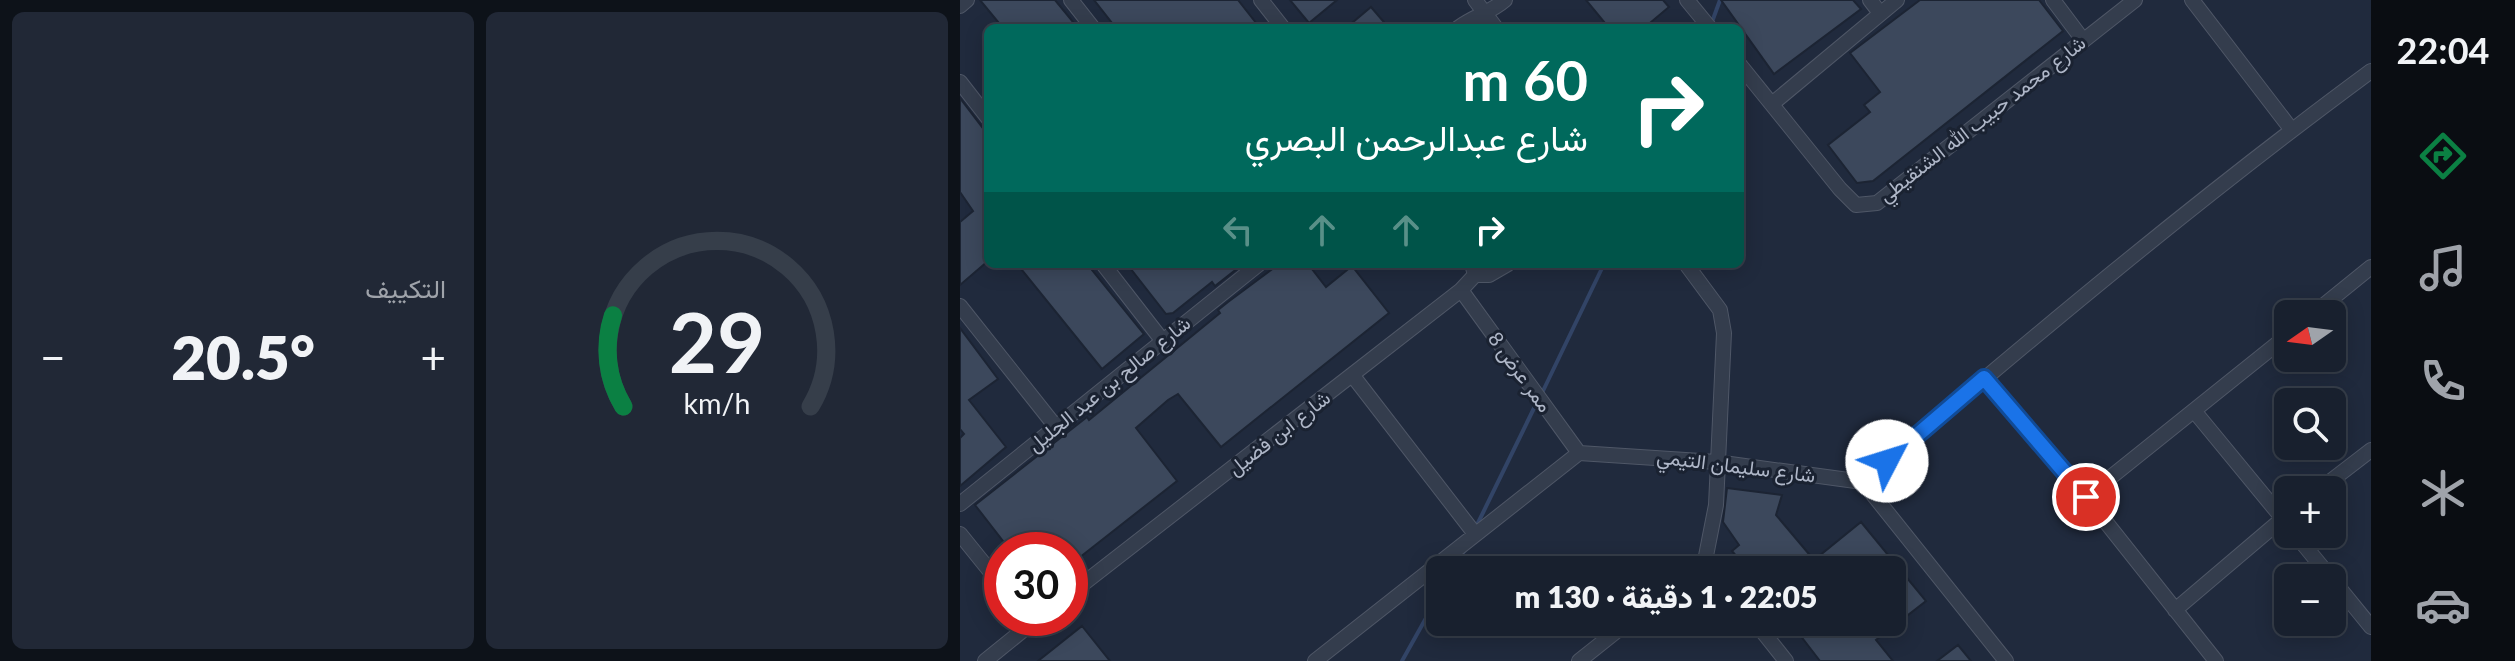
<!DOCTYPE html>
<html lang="ar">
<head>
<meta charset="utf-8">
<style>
	body { margin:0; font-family:Lato,Vazirmatn,sans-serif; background:#212836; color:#f1f3f6; direction:rtl; height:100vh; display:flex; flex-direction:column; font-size:30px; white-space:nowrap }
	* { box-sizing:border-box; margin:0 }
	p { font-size:26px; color:#9fa3aa }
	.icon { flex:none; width:44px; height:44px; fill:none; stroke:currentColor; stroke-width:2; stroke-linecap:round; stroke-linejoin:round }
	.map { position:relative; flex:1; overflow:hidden; direction:ltr }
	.panel { display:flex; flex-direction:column; gap:12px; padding:12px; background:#0d1219; width:960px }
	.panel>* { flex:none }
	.banner { position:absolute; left:24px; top:24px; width:760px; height:244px; border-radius:12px; box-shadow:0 4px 20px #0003,0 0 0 2px #363e4a; direction:rtl; background:#00695c; color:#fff; overflow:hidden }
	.needle { width:52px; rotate:256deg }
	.tools { position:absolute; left:1314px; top:300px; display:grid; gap:16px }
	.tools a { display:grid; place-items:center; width:72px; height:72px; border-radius:12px; background:#18202e; box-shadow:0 4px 20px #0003,0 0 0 2px #363e4a; font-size:40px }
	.speed { position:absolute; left:24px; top:532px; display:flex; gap:16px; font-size:40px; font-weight:700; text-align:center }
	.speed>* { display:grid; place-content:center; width:104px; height:104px; border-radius:50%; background:#18202e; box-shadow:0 4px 20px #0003,0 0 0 2px #363e4a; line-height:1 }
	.speed .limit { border:12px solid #d22; background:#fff; color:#111 }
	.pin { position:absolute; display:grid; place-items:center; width:68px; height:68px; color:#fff; margin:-34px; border:4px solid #fff; border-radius:50%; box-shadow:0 2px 8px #0007 }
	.me { position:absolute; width:88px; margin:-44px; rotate:50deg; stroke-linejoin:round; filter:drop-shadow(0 0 6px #0008) }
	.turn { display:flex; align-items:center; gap:28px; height:168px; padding:0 24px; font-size:36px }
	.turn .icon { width:104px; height:104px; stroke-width:2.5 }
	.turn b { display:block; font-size:56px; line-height:68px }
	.lanes { display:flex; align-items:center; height:76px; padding:0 24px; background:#0003; justify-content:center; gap:40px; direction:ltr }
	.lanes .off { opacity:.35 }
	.big { font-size:60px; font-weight:800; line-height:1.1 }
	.panel .widget { flex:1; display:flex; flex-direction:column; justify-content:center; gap:12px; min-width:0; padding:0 28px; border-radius:12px; background:#212836 }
	.panel .dial { align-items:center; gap:0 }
	.dial svg { height:208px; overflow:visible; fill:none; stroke:#363e4a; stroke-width:7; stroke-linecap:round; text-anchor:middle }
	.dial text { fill:#f1f3f6; stroke:none }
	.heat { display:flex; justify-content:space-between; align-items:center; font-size:44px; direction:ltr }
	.panel .tiles { flex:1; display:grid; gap:12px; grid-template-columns:repeat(2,1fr) }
	.trip { position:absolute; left:466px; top:556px; width:480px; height:80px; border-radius:12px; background:#18202e; box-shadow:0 4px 20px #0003,0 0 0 2px #363e4a; font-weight:800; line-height:80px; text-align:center; direction:rtl }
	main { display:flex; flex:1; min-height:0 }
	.menu { display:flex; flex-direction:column; width:144px; justify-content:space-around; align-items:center; background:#0a0d12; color:#9fa3aa }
	.menu .icon { width:56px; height:56px }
	.menu .active { color:#0b8043 }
	.menu b { font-size:36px; color:#f1f3f6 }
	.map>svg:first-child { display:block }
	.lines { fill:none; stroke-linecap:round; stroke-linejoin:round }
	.stream { stroke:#324466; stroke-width:4 }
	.building { fill:#3c485c; stroke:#1c2433; stroke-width:2 }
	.minor-casing { stroke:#4f5767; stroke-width:16 }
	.minor { stroke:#343d4d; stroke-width:14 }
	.route-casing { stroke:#114b97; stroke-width:20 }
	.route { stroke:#1a73e8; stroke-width:14 }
	.labels { text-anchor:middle; stroke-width:6; stroke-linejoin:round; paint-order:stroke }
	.street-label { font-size:20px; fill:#afb7c8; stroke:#1a2231 }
</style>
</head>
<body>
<main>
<nav class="menu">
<b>22:04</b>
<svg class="icon active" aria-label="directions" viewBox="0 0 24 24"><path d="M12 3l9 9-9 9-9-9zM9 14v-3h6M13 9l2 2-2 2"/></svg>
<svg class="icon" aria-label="music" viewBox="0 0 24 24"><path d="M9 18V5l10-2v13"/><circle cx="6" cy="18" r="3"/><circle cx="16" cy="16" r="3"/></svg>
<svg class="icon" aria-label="phone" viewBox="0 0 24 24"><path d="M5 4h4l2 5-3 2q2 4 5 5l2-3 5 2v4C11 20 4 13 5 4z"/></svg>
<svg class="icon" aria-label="climate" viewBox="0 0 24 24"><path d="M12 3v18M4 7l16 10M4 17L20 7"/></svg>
<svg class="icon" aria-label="car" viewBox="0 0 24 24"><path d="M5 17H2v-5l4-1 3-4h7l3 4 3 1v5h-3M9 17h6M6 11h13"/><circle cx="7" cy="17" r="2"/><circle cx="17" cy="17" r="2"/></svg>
</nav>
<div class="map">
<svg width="1411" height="661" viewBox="0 0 1411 661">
	<rect width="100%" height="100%" fill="#202a3d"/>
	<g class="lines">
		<path class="stream" d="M 752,22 L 760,0
			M 582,393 L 644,264
			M 515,529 L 578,400
			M 493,570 L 504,551
			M 442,661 L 480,593"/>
	</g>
	<path class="building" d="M 20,0 L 95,0 L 118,28 L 43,28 Z
		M 134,0 L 278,0 L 300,28 L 156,28 Z
		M 330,0 L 377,0 L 349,23 Z
		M 626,0 L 703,0 L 709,7 L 684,28 L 649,28 Z
		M 761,0 L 893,0 L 901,9 L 814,74 Z
		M 960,0 L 1079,0 L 1103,31 L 913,181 L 897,183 L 868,145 L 910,112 L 904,105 L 920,92 L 890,53 Z
		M 411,7 L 429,28 L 386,28 Z
		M 0,98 L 28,135 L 28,261 L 0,285 L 0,222 L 13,211 L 0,192 Z
		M 57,264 L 133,264 L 132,270 L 184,334 L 142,369 Z
		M 167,264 L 283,264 L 255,286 L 252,282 L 213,313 L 206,314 Z
		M 319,264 L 348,264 L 366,287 L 392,266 L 429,313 L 261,447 L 218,394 L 208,400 L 176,428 L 217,481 L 110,565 L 110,550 L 50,550 L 15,505 L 127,417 L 129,420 L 260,313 L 258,310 L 268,302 Z
		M 0,328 L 38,379 L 9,400 L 46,447 L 0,486 L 0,438 L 4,434 L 0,429 Z
		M 767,488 L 822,495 L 816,515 L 854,560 L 901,522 L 966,601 L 916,640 L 933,661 L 860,661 L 830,622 L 932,622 L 932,570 L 788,570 L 772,551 L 779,545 L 763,522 Z
		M 122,626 L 150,661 L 78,661 Z
		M 998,645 L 1011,661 L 977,661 Z"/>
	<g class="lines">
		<defs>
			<path id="minor" d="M 111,0 L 133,28
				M 301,0 L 323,28
				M 515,0 L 536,28
				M 727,0 L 750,28
				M 910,0 L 920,13
				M 1093,0 L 1123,40
				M 1232,0 L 1331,129
				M 0,6 L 7,0
				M 498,28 C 514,16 530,13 545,0
				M 780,65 L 880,189 L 896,205 L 917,203 L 1175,0
				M 0,82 L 28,118
				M 812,104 L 937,0
				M 143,264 L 202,340
				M 726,264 L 760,310 L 764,333 L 756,505 L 745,561
				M 515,275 L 529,275 L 548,264
				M 501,290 L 619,453
				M 0,306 L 96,427
				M 1353,314 L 1411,267
				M 393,376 L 515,534
				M 1024,378 L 1126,497 L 1256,661
				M 1235,412 L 1328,525
				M 903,482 L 1046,661
				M 1359,490 L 1411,450
				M 1126,497 L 1328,335
				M 0,504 L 299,264
				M 0,534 L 42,586
				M 1335,534 L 1371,578
				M 734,570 L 745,561 L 752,570
				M 1372,579 L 1411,627
				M 110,594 L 501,290 L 515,275 L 512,264
				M 1215,610 L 1328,514
				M 795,622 L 826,661
				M 25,661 L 78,618
				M 355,661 L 619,453 L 756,462 L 903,482 C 1068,341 1236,200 1411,71
				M 619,661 L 668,622"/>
		</defs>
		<use href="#minor" class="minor-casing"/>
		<use href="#minor" class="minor"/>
	</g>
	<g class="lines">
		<defs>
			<path id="route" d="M 927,461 L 1024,378 L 1126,497"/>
		</defs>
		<use href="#route" class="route-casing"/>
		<use href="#route" class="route"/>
	</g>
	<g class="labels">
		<g class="street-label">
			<text transform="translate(1022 119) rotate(-38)" y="7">شارع محمد حبيب الله الشنقيطي</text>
			<text transform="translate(560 372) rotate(54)" y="7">ممر عرض 8</text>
			<text transform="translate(149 384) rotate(-39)" y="7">شارع صالح بن عبد الجليل</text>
			<text transform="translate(319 433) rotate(-38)" y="7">شارع ابن فضيل</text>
			<text transform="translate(776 466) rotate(7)" y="7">شارع سليمان التيمي</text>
		</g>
	</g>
</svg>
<div class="tools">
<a><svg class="needle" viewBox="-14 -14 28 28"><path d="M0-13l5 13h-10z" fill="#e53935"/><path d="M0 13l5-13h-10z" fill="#9fa3aa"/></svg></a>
<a><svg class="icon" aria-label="search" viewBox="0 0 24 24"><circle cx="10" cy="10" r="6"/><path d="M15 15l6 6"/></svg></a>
<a>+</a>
<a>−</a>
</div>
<div class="speed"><div class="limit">30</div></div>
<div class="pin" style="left:1126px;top:497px;background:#d93025"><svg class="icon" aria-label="arrive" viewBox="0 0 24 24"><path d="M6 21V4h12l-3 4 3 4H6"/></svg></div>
<svg class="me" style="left:927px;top:461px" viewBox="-20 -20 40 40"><circle r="19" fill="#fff"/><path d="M0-13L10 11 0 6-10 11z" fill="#1a73e8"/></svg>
<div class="trip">22:05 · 1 دقيقة · 130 m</div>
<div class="banner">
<div class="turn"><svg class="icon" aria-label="right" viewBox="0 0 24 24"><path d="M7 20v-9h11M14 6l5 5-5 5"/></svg><div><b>60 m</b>شارع عبدالرحمن البصري</div></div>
<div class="lanes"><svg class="icon off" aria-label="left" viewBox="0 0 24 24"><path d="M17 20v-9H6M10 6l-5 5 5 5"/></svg><svg class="icon off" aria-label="ahead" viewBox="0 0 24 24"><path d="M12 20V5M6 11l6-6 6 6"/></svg><svg class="icon off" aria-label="ahead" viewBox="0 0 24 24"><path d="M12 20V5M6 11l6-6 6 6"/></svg><svg class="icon" aria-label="right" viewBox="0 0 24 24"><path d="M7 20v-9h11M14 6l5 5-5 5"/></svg></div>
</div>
</div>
<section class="panel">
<div class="tiles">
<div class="widget dial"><svg viewBox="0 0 100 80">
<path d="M14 69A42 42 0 1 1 86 69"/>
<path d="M14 69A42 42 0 0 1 10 34" stroke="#0b8043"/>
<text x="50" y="56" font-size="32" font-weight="700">29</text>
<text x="50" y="72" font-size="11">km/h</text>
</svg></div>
<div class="widget"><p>التكييف</p>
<div class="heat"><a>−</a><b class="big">20.5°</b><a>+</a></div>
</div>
</div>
</section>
</main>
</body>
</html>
